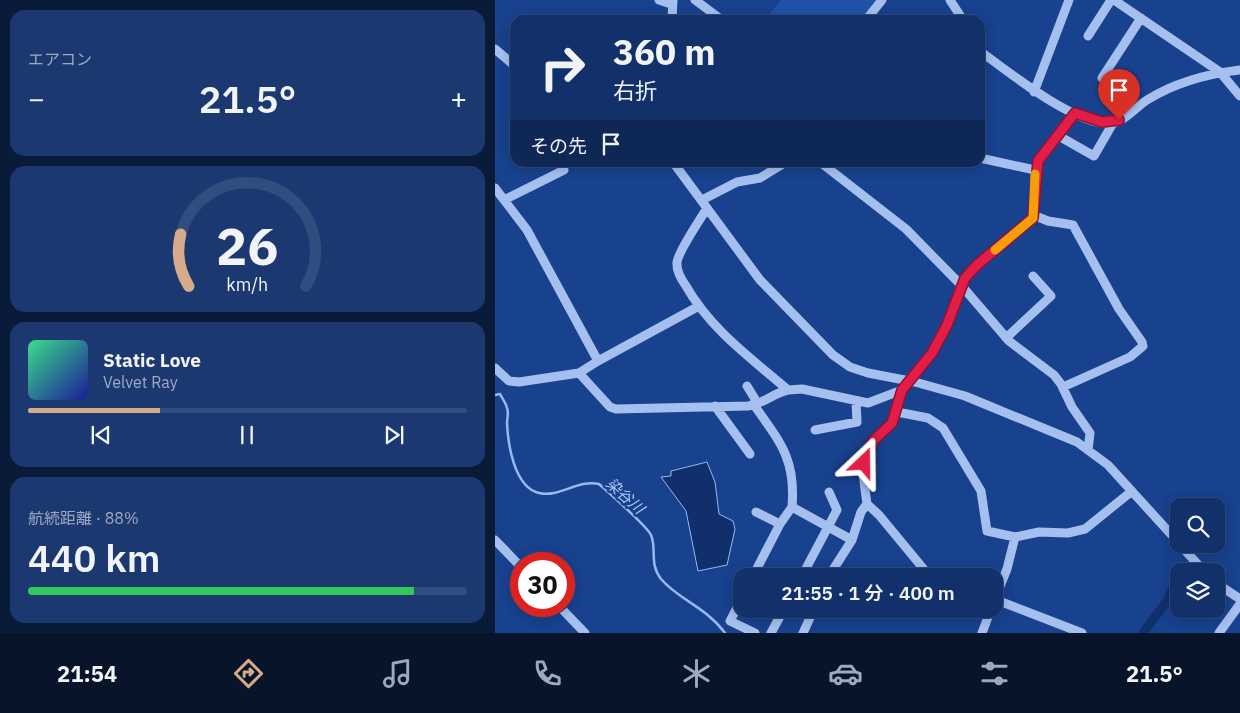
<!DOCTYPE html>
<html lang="ja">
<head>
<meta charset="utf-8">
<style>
	body { margin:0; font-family:"IBM Plex Sans","Noto Sans JP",sans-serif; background:#1b3970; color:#f1f3f6; height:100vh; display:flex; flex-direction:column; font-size:19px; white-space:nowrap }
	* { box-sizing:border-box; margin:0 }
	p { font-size:16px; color:#9ca9c1 }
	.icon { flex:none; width:28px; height:28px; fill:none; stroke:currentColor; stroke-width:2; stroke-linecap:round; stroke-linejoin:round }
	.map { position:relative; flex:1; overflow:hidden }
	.side { display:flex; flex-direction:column; gap:10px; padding:10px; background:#0a1b3a; width:495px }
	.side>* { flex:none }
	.guide { position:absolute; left:15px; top:15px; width:475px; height:152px; border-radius:15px; box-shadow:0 2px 12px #0003,0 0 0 1px #314c7e; background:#12316a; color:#f1f3f6; overflow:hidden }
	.buttons { position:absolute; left:675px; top:498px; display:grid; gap:10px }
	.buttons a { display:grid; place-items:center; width:55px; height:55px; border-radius:10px; background:#12316a; box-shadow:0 2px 12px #0003,0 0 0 1px #314c7e; font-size:25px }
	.speed { position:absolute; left:15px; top:552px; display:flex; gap:10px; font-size:25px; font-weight:700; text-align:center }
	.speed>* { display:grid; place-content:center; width:65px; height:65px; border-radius:50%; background:#12316a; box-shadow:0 2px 12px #0003,0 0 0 1px #314c7e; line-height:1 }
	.speed .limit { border:8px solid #d22; background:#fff; color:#111 }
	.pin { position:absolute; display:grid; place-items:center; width:42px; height:42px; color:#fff; margin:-51px -21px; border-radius:50% 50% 50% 0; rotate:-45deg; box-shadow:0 0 5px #0007 }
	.pin .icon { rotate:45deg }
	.me { position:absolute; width:55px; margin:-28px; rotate:23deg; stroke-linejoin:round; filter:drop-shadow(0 0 4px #0008) }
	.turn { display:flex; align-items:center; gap:18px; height:105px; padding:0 20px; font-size:22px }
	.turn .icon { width:65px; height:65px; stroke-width:2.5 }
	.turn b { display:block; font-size:35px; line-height:42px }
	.then { display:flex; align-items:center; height:48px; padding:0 20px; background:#0003; gap:10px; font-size:19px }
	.big { font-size:38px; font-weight:600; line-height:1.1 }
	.side .widget { flex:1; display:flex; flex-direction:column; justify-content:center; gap:8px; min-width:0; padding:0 18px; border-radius:15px; background:#1b3970 }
	.side .dial { align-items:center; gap:0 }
	.dial svg { height:130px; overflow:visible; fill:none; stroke:#314c7e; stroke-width:7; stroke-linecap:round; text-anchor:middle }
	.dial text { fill:#f1f3f6; stroke:none }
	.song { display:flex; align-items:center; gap:15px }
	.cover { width:60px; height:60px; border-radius:8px; background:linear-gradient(135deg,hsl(150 70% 55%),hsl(240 70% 35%)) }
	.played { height:5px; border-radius:2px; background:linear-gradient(90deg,#d6ab8b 30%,#314c7e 30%) }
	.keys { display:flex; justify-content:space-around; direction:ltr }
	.heat { display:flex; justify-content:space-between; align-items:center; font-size:28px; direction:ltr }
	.charge { height:8px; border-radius:4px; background:linear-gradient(90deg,#34c759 88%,#314c7e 0) }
	.trip { position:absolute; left:238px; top:568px; width:270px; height:50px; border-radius:15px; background:#12316a; box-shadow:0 2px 12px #0003,0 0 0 1px #314c7e; font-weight:600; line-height:50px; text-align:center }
	.tab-bar { display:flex; height:80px; justify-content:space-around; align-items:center; background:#07142a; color:#9ca9c1 }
	.tab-bar .icon { width:35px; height:35px }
	.tab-bar .selected { color:#d6ab8b }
	.tab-bar b { font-size:22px; color:#f1f3f6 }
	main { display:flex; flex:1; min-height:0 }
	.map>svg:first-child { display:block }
	.green { fill:#2152a8 }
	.water { fill:#102f6c; stroke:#97b9f1 }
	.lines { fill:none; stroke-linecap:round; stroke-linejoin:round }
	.stream { stroke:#97b9f1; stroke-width:2.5 }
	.canal { stroke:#102f6c; stroke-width:9 }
	.minor { stroke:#a5c0ef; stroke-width:9 }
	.route-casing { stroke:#92132f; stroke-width:12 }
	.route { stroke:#e11d48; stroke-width:9 }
	.slow { stroke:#f59e0b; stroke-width:9 }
	.labels { text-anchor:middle; stroke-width:5; stroke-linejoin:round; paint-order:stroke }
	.water-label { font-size:15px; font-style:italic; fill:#b1caf6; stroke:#18418e }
</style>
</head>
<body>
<main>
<section class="side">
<div class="widget"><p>エアコン</p>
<div class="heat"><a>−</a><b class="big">21.5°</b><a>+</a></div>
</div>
<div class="widget dial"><svg viewBox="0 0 100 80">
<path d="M14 69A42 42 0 1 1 86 69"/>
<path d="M14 69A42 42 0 0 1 9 37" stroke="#d6ab8b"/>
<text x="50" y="56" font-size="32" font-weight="700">26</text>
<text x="50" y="72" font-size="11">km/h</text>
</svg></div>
<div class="widget">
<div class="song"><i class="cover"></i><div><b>Static Love</b><p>Velvet Ray</p></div></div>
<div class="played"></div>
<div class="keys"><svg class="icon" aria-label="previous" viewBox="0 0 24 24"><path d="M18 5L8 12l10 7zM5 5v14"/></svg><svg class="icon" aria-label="pause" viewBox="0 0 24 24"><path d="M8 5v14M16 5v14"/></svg><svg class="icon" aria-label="next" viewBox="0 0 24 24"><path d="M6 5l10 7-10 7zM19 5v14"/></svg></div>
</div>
<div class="widget"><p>航続距離 · 88%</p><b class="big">440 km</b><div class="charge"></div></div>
</section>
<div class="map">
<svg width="745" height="633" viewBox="0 0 745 633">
	<rect width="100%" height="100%" fill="#18418e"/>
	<path class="green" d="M 286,0 L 383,0 L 368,20 L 270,20 Z"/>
	<path class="water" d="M 212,462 L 220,482 L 224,514 L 238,521 L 240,529 L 232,565 L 203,571 L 191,511 L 166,477 L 176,476 L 176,471 Z"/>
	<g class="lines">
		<path class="stream" d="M 0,395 L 5,394 C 7,398 11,403 12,408 C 14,412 12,419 12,423 C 13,444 19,487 44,493 C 65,498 82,479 104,484 C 114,493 151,525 156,535 C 162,549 154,564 166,579 C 184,600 211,607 230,633"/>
		<path class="canal" d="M 648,633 L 672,601 L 684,574"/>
		<path class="minor" d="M 164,0 L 176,4
			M 200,0 L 227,20
			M 455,0 L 468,20
			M 619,0 L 725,72 L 745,96
			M 177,20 L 178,0
			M 371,20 L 387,0
			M 593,36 L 616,0
			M 0,49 L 20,66
			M 485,51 C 512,71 583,128 617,123 C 630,121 641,107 652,100 C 681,82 711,74 745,70
			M 607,78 L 646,18
			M 539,92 L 574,0
			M 562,135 L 599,156 L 618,123
			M 485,158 L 540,170
			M 178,162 L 265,280 L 338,355 L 355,367 L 373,373 L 420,382 L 470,396 L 582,442 L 613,465 L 684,543
			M 325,162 L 411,229 L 466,285 L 514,341 L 559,375 L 566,384 L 577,407 L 595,433 L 593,450
			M 0,188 L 32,230 L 103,361
			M 9,200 L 69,170
			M 207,200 L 242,182 L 265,178 L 291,162
			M 538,215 L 553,221 L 578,225 L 624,309 L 647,342 L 648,346 L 635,357 L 568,387
			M 511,338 L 556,296 L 538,276
			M 0,368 L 14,381 L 24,382 L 84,373 L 103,361 L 204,306
			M 84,373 L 115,407 L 121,409 L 253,406 C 269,404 278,393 293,390 C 256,358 216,330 191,286 C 186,279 181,271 182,262 C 184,250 205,220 212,208
			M 252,386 L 260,399 L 259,405 C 285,442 301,459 297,507
			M 293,390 L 307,389 L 373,403 L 407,390
			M 220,406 L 255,454
			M 402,412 L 433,418 L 448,428 L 486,491 L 492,531 L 520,537 L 544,532 L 573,533 L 590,529 L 637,491
			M 320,430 L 362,422 L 361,401
			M 261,512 L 285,524
			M 0,540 L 26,567
			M 684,544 L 709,571
			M 258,576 L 285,524 L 297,507 L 357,540
			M 307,576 L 342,510 L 334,492
			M 334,576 L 357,540 L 366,512 L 372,504
			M 441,576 L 432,573 L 384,515 L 372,504 L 368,474 L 372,452 L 378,441 L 397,423 L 407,390 L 437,353 L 452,325 L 466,285 L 482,265 L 538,217 L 543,161 L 580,113
			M 721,583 L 745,599
			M 499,599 L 587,633
			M 246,600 L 235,621 L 260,633
			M 499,601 L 512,569 L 520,537
			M 64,606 L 90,633
			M 276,633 L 289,609
			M 308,633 L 319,609
			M 487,633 L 496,609
			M 724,633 L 745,604"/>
	</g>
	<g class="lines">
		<defs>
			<path id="route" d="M 369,463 L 378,441 L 397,423 L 407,390 L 437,353 L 452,325 L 470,278 L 482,265 L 538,218 L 543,161 L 580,113 L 607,122 L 624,120"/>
		</defs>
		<use href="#route" class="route-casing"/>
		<use href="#route" class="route"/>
		<path class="slow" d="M 500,250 L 538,218 L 540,174"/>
	</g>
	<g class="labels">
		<g class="water-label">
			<text transform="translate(130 496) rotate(42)" y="5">染谷川</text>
		</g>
	</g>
</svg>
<div class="buttons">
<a><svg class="icon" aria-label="search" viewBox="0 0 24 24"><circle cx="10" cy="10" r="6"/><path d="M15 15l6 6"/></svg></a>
<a><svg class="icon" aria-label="layers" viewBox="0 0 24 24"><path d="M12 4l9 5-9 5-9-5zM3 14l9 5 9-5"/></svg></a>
</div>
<div class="speed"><div class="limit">30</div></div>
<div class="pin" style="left:624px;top:120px;background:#d93025"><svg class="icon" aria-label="arrive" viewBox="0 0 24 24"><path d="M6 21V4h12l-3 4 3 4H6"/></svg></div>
<svg class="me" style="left:369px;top:463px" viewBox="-20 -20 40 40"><path d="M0-17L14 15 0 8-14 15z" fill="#e11d48" stroke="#fff" stroke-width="4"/></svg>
<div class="trip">21:55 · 1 分 · 400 m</div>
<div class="guide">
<div class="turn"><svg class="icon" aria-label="right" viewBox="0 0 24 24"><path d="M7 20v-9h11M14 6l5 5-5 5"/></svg><div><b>360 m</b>右折</div></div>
<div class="then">その先<svg class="icon" aria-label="arrive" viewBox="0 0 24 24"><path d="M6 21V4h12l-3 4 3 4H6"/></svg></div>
</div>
</div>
</main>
<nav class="tab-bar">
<b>21:54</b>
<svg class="icon selected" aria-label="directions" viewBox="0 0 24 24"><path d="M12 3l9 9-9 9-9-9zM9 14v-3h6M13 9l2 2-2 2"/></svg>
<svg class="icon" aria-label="music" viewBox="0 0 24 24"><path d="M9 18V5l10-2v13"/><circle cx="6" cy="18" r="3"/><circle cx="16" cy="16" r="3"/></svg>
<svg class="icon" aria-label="phone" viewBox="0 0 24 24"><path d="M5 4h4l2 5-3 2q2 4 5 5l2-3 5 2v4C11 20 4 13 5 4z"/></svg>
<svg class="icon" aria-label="climate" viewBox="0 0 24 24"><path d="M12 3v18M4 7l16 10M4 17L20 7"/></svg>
<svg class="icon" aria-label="car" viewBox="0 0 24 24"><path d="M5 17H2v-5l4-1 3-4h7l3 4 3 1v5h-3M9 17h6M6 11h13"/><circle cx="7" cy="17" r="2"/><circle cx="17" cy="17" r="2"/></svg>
<svg class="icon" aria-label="filters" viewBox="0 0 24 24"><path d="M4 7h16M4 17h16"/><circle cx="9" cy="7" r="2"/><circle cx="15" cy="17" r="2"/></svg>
<b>21.5°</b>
</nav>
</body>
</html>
